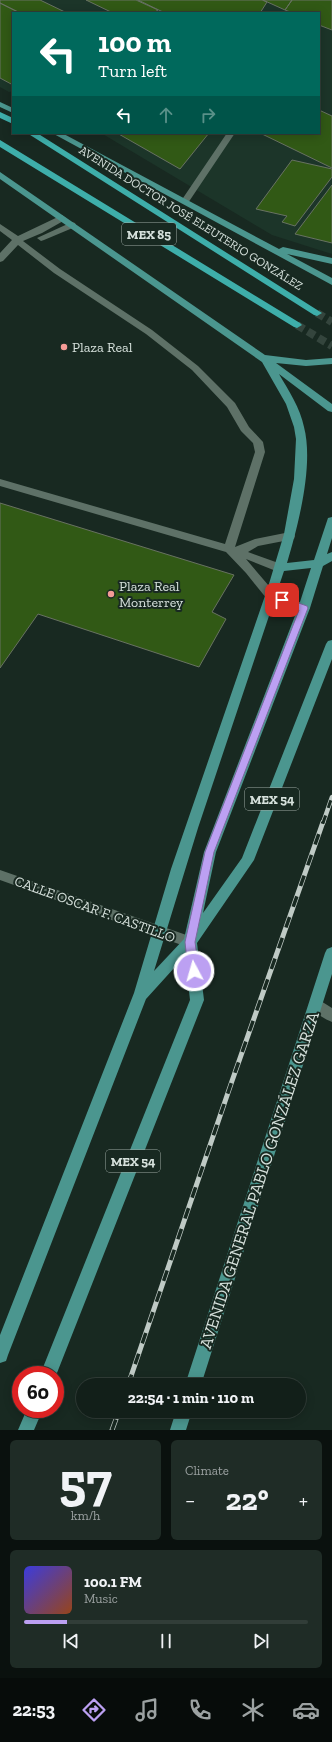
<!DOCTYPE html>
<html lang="en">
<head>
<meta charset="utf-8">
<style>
	body { margin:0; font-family:"Zilla Slab",serif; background:#1f2c26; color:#f1f3f6; height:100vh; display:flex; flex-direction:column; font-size:15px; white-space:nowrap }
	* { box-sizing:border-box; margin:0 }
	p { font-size:13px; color:#9ca2a2 }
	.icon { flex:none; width:22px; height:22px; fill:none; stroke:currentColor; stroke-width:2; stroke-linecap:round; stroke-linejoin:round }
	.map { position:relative; height:1430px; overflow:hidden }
	.panel { display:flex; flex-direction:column; gap:10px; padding:10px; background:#0a110e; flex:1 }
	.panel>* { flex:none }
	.guide { position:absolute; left:12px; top:12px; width:308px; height:122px; border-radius:0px; box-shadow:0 2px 10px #0003,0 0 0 1px #313d38; background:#00695c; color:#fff; overflow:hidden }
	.speed { position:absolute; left:12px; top:1366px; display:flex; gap:8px; font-size:20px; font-weight:700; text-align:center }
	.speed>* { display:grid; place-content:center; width:52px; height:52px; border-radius:50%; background:#121f19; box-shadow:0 2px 10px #0003,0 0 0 1px #313d38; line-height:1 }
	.speed .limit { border:6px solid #d22; background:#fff; color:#111 }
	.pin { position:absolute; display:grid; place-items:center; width:34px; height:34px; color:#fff; margin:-17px; border-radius:8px; box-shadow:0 2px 6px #0006 }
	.me { position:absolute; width:44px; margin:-22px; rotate:354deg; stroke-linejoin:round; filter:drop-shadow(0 0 3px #0008) }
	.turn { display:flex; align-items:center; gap:14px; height:84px; padding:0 20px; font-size:18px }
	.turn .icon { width:52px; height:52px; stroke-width:2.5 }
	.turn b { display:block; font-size:28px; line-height:34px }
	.lanes { display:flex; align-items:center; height:38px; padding:0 20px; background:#0003; justify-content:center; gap:20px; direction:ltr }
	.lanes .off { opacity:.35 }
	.big { font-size:30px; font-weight:700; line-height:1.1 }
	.panel .card { flex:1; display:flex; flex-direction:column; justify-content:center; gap:6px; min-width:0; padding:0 14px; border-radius:6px; background:#1f2c26 }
	.panel .dial { align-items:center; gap:0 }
	.dial b { font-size:52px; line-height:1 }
	.song { display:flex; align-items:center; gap:12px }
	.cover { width:48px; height:48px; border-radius:6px; background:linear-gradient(135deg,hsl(240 70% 55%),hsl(20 70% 35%)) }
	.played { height:4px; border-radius:2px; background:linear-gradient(90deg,#bca0f2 15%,#313d38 15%) }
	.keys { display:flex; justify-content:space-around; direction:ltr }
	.heat { display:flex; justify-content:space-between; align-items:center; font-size:22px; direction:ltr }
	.panel .tiles { flex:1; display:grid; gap:10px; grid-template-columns:1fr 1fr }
	.card:last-child { grid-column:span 2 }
	.trip { position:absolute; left:76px; top:1378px; width:230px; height:40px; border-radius:20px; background:#121f19; box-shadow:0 2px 10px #0003,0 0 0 1px #313d38; font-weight:700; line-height:40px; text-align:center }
	.tabs { display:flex; height:64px; justify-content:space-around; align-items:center; background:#070c0a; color:#9ca2a2 }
	.tabs .icon { width:28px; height:28px }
	.tabs .on { color:#bca0f2 }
	.tabs b { font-size:18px; color:#f1f3f6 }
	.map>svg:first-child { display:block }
	.built { fill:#1c3529 }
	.building { fill:#315915; stroke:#687262 }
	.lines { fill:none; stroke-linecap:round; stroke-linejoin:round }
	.highway-tunnel { stroke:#34453d; stroke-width:8; stroke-dasharray:8 4.5; stroke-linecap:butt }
	.minor { fill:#5e7167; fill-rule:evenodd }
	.major { fill:#4b968f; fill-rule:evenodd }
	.highway { fill:#3eaeaa; fill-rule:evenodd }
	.rail-far1-casing { stroke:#bfcac5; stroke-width:4.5 }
	.rail-casing { stroke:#bfcac5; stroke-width:5 }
	.rail-far1 { stroke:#182921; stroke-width:3; stroke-dasharray:8; stroke-linecap:butt }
	.rail { stroke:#182921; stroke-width:3.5; stroke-dasharray:11; stroke-linecap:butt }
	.route { fill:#bca0f2; stroke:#7a689d }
	.poi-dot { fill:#f59b96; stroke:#182921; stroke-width:1.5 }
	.labels { text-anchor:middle; stroke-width:4; stroke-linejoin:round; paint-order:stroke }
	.far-street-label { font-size:12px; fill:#d6e1dc; stroke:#182921 }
	.shield { fill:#182921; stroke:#9daaa4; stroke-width:1 }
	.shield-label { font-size:13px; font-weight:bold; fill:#d6e1dc }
	.poi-label { font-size:14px; fill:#d6e1dc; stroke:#182921; text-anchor:start }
	.street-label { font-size:14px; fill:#d6e1dc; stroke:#182921 }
	.near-street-label { font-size:17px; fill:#d6e1dc; stroke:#182921 }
</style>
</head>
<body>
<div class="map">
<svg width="332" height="1430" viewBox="0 0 332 1430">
	<rect width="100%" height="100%" fill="#182921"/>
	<path class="built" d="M 0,0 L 332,0 L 332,254 L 272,235 L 101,133 L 319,133 L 319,13 L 13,13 L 13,91 L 9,92 L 0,87 Z"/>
	<path class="building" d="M 0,0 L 40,0 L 67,13 L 20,13 L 0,3 Z
		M 86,0 L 136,0 L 158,10 L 153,13 L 113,13 Z
		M 138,0 L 262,0 L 267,2 L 260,13 L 165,13 Z
		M 263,0 L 292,0 L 285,10 Z
		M 292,0 L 332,0 L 332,30 L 319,25 L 319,13 L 293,13 L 285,10 Z
		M 0,3 L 20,13 L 13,13 L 13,85 L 0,78 Z
		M 319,110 L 332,116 L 332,168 L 260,133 L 319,133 Z
		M 117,133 L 209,133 L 180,169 Z
		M 292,160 L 332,169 L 332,177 L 295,226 L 282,222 L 287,216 L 256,209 Z
		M 332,185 L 332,243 L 295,234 Z
		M 0,503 L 234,575 L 212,612 L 226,619 L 199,667 L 38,614 L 0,668 Z"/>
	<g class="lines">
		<path class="highway-tunnel" d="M 317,313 L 332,322
			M 297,325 L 332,346"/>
		<path class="minor" d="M 227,133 L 235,133 L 188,203 L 182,203 L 181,201 Z
			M 62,215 L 66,218 L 65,220 L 42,233 L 23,241 L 60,269 L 152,330 L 198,366 L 235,403 L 249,427 L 263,442 L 265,452 L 235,547 L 255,539 L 290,532 L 294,533 L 295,536 L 294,539 L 258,546 L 248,552 L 284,565 L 286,568 L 284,571 L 276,571 L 246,559 L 275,593 L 308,605 L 310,608 L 308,611 L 304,612 L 267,599 L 246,573 L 226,552 L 0,486 L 0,479 L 225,544 L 255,452 L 253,443 L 241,431 L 227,407 L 192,370 L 146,334 L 54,273 L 18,245 L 3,261 L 0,262 L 0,253 L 12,240 L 0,231 L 0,224 L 18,236 Z
			M 72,222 L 75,223 L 76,225 L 75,227 L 44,240 L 41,241 L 37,238 Z
			M 0,870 L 195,938 L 197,942 L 195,946 L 190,948 L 0,880 Z
			M 316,998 L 332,1008 L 332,1022 C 324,1019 313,1012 309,1004 L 311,1000 Z"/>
		<path class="major" d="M 0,102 L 13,108 L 13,113 L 0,107 Z
			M 52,133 L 62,133 L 279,249 L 283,247 L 332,258 L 332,264 L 287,254 L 332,278 L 332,285 Z
			M 0,172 L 265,355 L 306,360 L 332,358 L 332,364 L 306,366 L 276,363 L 332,404 L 332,412 L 328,411 L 279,374 C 289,391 300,408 304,427 C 314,465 298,526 287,563 L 314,560 L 328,518 L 332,517 L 332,538 L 327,554 L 332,552 L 332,561 L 323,566 L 310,608 L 216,852 L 203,913 L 242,858 L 326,644 L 328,641 L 332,640 L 332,659 L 254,860 L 197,943 L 204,1000 L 55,1378 L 55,1375 L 40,1375 L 190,1000 L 185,956 L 146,999 L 8,1355 L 6,1361 L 0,1363 L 0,1335 L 134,993 L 171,869 L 268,587 L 284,534 L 294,479 L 296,439 L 294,427 L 286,404 L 262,362 L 0,179 ZM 311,568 L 298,608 L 204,852 L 184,939 L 154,971 L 198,828 L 284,571 Z
			M 332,947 L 332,974 L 201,1385 L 185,1385 L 325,953 L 327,949 Z
			M 27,1409 L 43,1409 L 34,1430 L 18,1430 Z
			M 176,1411 L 192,1411 L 186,1430 L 170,1430 Z"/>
		<path class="highway" d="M 0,112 L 13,118 L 13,124 L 0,118 Z
			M 27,133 L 37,133 L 322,313 L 317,316 L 314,315 Z
			M 0,140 L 300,323 L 302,325 L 297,328 L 294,327 L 0,147 Z"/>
		<defs>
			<path id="rail-far1" d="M 323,823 L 332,797"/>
			<path id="rail" d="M 128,1385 L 232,1081 L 323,822
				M 112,1430 L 119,1411"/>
		</defs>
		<use href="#rail-far1" class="rail-far1-casing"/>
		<use href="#rail" class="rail-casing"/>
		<use href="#rail-far1" class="rail-far1"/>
		<use href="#rail" class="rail"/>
	</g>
	<path class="route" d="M 282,597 L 307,606 L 308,608 L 214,852 L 195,942 L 199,971 L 197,974 L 194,976 L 190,974 L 188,971 L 185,942 L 205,852 L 299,610 L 279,602 L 278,600 L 279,598 Z"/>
	<g class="poi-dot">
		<circle cx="64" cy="347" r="4"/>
		<circle cx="111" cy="594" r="4"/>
	</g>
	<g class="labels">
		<g class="far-street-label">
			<text transform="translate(191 218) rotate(32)" y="4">AVENIDA DOCTOR JOSÉ ELEUTERIO GONZÁLEZ</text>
		</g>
		<g class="shield">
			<rect x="122" y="223" width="54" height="22" rx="3"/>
			<rect x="245" y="788" width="54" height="22" rx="3"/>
			<rect x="106" y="1150" width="54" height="22" rx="3"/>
		</g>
		<g class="shield-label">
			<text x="149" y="239">MEX 85</text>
			<text x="272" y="804">MEX 54</text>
			<text x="133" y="1166">MEX 54</text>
		</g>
		<g class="poi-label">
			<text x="72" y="352">Plaza Real</text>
			<text x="119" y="591">Plaza Real<tspan x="119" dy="16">Monterrey</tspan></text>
		</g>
		<g class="street-label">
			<text transform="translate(95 909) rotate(20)" y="5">CALLE OSCAR F. CASTILLO</text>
		</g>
		<g class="near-street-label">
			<text transform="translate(259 1180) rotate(-72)" y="6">AVENIDA GENERAL PABLO GONZÁLEZ GARZA</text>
		</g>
	</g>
</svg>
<div class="speed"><div class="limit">60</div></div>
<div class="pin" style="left:282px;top:600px;background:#d93025"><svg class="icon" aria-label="arrive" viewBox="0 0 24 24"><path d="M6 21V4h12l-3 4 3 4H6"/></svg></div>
<svg class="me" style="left:194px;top:971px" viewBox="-20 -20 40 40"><circle r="17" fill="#bca0f2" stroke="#fff" stroke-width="3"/><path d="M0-11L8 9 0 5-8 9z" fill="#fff"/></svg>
<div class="trip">22:54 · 1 min · 110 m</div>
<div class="guide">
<div class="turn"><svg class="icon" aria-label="left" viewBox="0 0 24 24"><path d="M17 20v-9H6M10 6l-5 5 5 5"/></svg><div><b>100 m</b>Turn left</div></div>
<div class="lanes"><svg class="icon" aria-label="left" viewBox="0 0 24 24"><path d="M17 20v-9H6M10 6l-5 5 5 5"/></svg><svg class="icon off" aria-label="ahead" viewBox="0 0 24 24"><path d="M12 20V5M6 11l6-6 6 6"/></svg><svg class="icon off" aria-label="right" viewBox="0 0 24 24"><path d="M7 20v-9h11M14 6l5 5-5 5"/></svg></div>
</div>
</div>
<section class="panel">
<div class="tiles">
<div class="card dial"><b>57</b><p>km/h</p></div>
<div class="card"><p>Climate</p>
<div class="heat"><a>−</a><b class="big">22°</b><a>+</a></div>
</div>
<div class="card">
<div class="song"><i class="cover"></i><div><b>100.1 FM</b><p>Music</p></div></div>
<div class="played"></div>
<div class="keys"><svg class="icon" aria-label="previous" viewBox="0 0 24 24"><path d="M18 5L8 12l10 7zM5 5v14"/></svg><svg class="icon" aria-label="pause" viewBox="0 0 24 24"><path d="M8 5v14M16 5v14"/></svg><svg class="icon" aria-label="next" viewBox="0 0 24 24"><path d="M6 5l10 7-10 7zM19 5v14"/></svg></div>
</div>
</div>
</section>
<nav class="tabs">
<b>22:53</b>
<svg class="icon on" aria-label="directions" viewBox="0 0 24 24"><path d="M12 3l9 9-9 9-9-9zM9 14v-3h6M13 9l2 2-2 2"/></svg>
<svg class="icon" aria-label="music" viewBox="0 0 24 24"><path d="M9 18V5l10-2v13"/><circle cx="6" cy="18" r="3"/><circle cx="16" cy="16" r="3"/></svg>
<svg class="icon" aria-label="phone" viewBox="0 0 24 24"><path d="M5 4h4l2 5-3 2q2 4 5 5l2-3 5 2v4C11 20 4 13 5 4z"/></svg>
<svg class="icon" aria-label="climate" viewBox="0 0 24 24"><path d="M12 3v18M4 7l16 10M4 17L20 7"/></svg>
<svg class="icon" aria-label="car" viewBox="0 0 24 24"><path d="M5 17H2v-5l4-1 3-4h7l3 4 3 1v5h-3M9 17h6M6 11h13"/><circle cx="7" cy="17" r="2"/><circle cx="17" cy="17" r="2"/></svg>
</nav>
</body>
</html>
